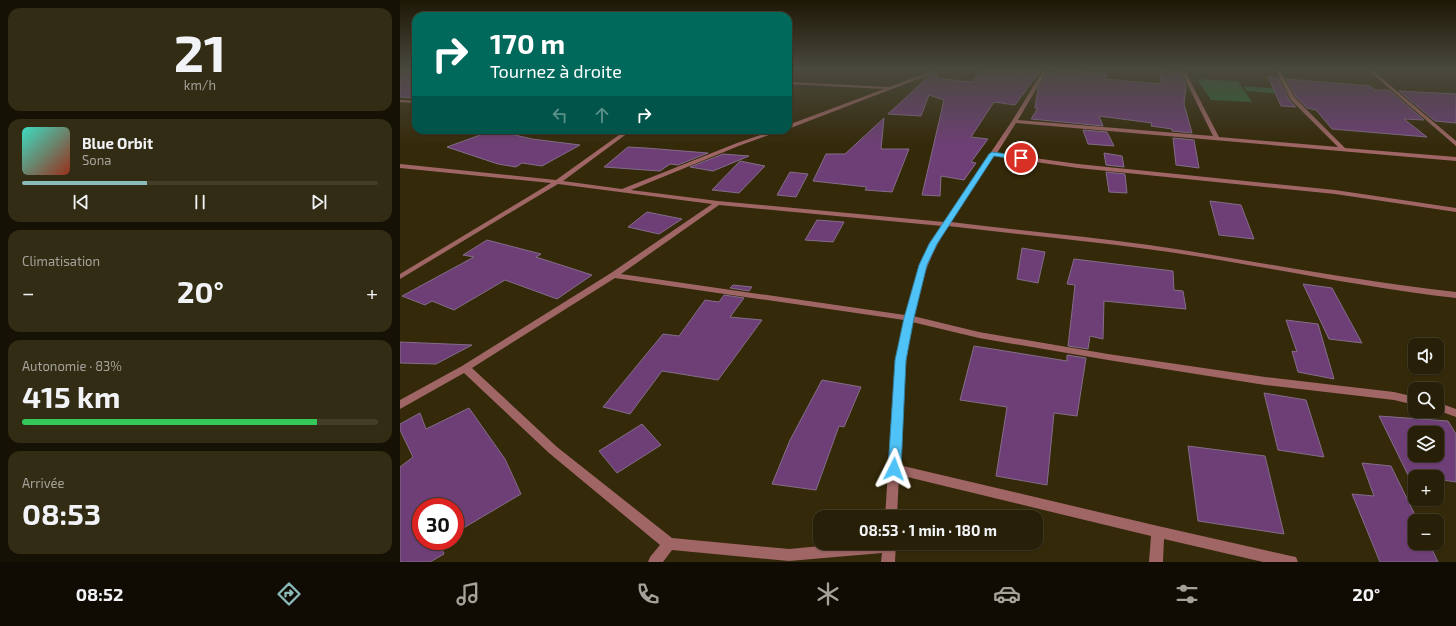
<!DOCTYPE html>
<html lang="fr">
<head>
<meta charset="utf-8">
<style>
	body { margin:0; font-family:"Exo 2",sans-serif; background:#332c15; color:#f1f3f6; height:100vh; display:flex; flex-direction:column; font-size:15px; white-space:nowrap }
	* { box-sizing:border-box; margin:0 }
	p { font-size:13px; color:#a4a29b }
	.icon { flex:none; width:22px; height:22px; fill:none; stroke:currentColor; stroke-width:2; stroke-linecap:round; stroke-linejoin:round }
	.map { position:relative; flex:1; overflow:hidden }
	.details { display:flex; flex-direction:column; gap:8px; padding:8px; background:#151104; width:400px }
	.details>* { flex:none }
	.hud { position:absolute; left:12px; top:12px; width:380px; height:122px; border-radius:12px; box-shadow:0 1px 3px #0004,0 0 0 1px #433d28; background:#00695c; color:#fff; overflow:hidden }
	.fabs { position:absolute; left:1008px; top:338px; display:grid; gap:8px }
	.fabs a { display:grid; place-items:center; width:36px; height:36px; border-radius:8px; background:#271f07; box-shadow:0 1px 3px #0004,0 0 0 1px #433d28; font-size:20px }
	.speed { position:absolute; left:12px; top:498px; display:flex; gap:8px; font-size:20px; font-weight:700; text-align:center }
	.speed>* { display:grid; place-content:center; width:52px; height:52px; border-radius:50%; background:#271f07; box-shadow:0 1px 3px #0004,0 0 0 1px #433d28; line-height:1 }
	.speed .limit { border:6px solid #d22; background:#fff; color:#111 }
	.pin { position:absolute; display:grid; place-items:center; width:34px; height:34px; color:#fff; margin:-17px; border:2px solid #fff; border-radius:50%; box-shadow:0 1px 4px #0007 }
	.me { position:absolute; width:44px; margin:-22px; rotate:3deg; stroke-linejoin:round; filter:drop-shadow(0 0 3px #0008) }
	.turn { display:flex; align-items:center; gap:14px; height:84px; padding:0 12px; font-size:18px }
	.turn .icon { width:52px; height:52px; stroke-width:2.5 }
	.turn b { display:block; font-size:28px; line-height:34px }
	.lanes { display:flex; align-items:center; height:38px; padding:0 12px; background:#0003; justify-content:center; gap:20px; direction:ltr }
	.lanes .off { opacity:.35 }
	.big { font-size:30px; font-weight:700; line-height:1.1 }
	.details .widget { flex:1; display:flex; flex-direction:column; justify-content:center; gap:6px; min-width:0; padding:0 14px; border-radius:12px; background:#332c15 }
	.details .dial { align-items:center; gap:0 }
	.dial b { font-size:52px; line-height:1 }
	.song { display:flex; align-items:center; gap:12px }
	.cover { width:48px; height:48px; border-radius:6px; background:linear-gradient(135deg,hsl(170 70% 55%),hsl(10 70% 35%)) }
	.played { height:4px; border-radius:2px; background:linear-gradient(90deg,#8bbbb9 35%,#433d28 35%) }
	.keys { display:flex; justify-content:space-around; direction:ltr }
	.heat { display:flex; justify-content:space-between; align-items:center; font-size:22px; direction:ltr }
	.charge { height:6px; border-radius:3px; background:linear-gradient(90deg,#34c759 83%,#433d28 0) }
	.trip { position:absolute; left:413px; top:510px; width:230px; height:40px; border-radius:12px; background:#271f07; box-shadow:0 1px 3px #0004,0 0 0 1px #433d28; font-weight:700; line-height:40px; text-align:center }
	.menu { display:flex; height:64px; justify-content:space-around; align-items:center; background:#100c03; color:#a4a29b }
	.menu .icon { width:28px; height:28px }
	.menu .selected { color:#8bbbb9 }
	.menu b { font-size:18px; color:#f1f3f6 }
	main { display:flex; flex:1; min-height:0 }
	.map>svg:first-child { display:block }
	.forest { fill:#2c6934 }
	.building { fill:#6e3f77; stroke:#836d88; fill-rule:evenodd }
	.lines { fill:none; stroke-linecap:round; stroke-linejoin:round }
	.minor { fill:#9f6665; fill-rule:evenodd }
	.route { fill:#4fc3f7; stroke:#337fa1 }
</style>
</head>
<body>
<main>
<section class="details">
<div class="widget dial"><b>21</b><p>km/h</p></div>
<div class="widget">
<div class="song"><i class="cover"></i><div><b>Blue Orbit</b><p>Sona</p></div></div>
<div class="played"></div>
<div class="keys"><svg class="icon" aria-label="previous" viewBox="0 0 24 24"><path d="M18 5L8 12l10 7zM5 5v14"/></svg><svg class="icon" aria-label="pause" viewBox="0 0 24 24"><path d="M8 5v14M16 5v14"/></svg><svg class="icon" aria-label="next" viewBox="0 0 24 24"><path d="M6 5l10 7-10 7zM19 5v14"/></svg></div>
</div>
<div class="widget"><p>Climatisation</p>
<div class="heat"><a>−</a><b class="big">20°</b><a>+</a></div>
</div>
<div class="widget"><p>Autonomie · 83%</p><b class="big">415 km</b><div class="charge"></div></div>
<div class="widget"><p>Arrivée</p><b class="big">08:53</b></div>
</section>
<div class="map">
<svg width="1056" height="562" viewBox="0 0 1056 562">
	<rect width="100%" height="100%" fill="#342909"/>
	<path class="forest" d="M 797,79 L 838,81 L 852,102 L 811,100 Z
		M 844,86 L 878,89 L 881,94 L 846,91 Z"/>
	<path class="building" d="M 8,69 L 16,69 L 16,98 L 0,97 L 0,72 Z
		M 583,69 L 614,69 L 640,71 L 615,105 L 594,102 L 571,137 L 588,139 L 571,162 L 576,163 L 564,180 L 541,176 L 540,196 L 522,195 L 544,100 L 529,95 L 521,116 L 488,114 L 528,77 L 538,73 L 536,78 L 571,82 Z
		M 658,69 L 679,69 L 677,71 L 706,74 L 705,79 L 761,84 L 760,71 L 780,72 L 786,85 L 784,104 L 792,133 L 772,131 L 772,129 L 751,126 L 752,123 L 699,116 L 703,126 L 631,119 L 638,108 L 635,108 L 638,88 L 648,72 L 654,73 Z
		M 868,77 L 878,78 L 890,101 L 896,107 L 881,106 Z
		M 886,79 L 970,86 L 975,90 L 989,90 L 1024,120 L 1004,119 L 1027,137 L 932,129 L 916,110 L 907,108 L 896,97 Z
		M 999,91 L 1056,94 L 1056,123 L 1035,121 Z
		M 484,118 L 481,149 L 509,149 L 492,192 L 465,190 L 467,187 L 413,181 L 426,154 L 445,154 Z
		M 94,130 L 132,139 L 180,145 L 142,166 L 122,163 L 116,167 L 98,164 L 47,147 Z
		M 683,130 L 707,132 L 714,146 L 688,144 Z
		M 773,138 L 794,140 L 799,168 L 776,165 Z
		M 228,147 L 246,148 L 308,153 L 278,165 L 270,164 L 260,171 L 204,167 Z
		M 704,153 L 722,156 L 724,167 L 706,165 Z
		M 323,154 L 349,156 L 313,171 L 290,167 Z
		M 340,161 L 365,166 L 339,193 L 312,190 Z
		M 390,172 L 408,174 L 396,197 L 377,195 Z
		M 706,172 L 725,174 L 727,193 L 709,192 Z
		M 810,201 L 841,205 L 854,239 L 819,235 Z
		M 247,212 L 282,219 L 259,234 L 228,227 Z
		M 417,220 L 444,222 L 433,242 L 405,240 Z
		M 87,240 L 141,254 L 136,257 L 192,275 L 157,299 L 105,280 L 54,310 L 32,301 L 25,305 L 2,296 L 74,257 L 63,255 Z
		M 622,248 L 645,252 L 638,283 L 617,279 Z
		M 674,259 L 773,271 L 774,290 L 783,291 L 786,309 L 704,301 L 703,339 L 690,336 L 688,349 L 668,346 L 675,285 L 667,284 Z
		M 903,284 L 932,288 L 962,343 L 929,339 Z
		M 333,285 L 352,287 L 349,291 L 330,288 Z
		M 324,295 L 344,298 L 330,317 L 362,320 L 318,380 L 262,371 L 230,414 L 203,407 L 263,334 L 279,336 L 305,300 L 319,302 Z
		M 886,320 L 918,324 L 934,379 L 898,372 L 892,351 L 897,352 Z
		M 0,342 L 72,345 L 36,364 L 0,363 Z
		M 574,346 L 667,361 L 667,355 L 686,358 L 677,416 L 654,413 L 647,485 L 596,476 L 607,407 L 560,400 Z
		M 422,380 L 461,387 L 444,427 L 439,426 L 416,490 L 372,484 L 390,440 Z
		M 864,393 L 906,400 L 924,457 L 878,450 Z
		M 69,408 L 105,459 L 121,494 L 55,533 L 55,507 L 21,507 L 21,541 L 39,541 L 44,554 L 30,562 L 0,562 L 0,467 L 13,457 L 0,430 L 0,424 L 20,413 L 26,429 Z
		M 979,416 L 1048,421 L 1056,434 L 1056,482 L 1037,479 L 1037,477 L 1009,477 ZM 1015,433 L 1037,433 L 1037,455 L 1015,455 Z
		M 242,424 L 261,445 L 217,473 L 199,451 Z
		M 788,446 L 865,456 L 884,534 L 798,521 Z
		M 962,463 L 991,466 L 1018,521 L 1015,521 L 1015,543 L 1029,543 L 1038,562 L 980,562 L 952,494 L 974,496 Z"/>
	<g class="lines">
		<path class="minor" d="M 539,69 L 544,69 L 388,129 L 388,125 L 484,89 L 388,84 L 388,82 L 489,87 Z
			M 644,69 L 648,69 L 618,120 L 813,136 L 780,69 L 784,69 L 819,137 L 938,147 L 891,100 L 875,69 L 879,69 L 895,98 L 945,148 L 1056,157 L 1056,161 L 616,123 L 597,153 L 678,164 L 935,190 L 1056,208 L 1056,212 L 935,194 L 678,168 L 594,156 L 551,222 C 617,230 683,236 749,245 C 851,260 953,281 1056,292 L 1056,298 C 952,286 851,263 747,249 C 681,240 615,234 548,226 C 531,253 519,284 513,316 L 579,332 L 708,354 L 865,377 L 994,392 L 1015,397 L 1015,405 L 994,400 L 865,385 L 708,360 L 579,338 L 512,322 L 504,378 L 499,465 L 758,526 L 891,556 L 896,557 L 898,562 L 863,562 L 764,539 L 763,562 L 749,562 L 751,536 L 499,475 L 497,517 L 485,517 L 494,378 L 504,320 L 215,278 L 72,368 L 157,447 L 272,538 L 389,549 L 453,543 L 496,543 L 495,562 L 481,562 L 482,553 L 389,561 L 272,550 L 263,562 L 248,562 L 250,557 L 260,545 L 149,453 L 64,373 L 0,409 L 0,400 L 62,366 L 211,273 L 312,204 L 158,184 L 0,279 L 0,274 L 151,183 L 0,168 L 0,164 L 156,180 L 226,130 L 232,130 L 163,181 L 222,189 L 337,143 L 375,130 L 383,130 L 341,145 L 231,190 L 318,201 L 544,222 L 612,121 ZM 319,205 L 542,226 L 529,244 L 516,276 L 505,315 L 221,274 Z
			M 967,69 L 971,69 L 1056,141 L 1056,146 Z
			M 0,100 L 16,101 L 16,103 L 0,102 Z
			M 1037,402 L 1056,409 L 1056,417 L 1037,410 Z"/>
	</g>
	<linearGradient id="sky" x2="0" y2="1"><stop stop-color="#1d1705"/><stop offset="0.47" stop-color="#4a493e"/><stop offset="1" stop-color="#4a493e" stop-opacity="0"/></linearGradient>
	<rect width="1056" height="147" fill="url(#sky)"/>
	<path class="route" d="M 592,152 L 621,156 L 624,158 L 621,160 L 594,156 L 537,244 L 527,265 L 514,318 L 506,360 L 501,469 L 499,473 L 494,474 L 490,473 L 488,469 L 495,360 L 504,318 L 519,265 L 529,244 L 589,154 Z"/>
</svg>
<div class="fabs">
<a><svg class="icon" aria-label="sound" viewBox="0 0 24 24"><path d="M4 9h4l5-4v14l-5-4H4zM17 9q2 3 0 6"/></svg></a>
<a><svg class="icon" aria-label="search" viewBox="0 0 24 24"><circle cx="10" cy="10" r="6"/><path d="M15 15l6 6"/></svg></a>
<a><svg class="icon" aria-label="layers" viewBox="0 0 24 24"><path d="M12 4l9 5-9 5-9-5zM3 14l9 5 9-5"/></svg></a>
<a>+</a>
<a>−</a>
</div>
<div class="speed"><div class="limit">30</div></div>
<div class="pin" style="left:621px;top:158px;background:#d93025"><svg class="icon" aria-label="arrive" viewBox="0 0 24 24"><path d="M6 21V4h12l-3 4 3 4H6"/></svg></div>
<svg class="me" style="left:494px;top:469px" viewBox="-20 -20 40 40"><path d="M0-17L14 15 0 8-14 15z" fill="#4fc3f7" stroke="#fff" stroke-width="4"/></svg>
<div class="trip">08:53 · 1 min · 180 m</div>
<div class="hud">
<div class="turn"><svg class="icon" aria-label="right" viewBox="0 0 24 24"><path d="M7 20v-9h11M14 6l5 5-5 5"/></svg><div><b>170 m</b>Tournez à droite</div></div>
<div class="lanes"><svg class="icon off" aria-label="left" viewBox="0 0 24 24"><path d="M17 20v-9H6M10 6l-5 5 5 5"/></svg><svg class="icon off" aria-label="ahead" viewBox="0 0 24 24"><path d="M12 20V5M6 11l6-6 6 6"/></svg><svg class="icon" aria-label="right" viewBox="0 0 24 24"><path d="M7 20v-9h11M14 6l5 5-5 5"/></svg></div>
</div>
</div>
</main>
<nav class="menu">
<b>08:52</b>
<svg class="icon selected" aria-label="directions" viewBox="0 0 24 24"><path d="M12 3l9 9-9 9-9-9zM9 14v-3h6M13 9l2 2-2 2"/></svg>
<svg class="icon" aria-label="music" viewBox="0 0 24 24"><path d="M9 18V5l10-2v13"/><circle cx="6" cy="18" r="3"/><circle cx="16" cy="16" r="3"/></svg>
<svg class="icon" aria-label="phone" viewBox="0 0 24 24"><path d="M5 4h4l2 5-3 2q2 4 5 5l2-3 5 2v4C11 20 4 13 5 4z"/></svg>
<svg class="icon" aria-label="climate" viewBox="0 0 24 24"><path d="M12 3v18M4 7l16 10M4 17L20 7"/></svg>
<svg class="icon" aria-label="car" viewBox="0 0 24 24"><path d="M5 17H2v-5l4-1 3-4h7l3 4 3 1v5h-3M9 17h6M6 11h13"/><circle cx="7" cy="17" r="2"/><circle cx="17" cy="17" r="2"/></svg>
<svg class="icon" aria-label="filters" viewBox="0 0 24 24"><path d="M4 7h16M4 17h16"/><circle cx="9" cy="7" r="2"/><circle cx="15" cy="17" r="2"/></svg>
<b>20°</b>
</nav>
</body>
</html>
